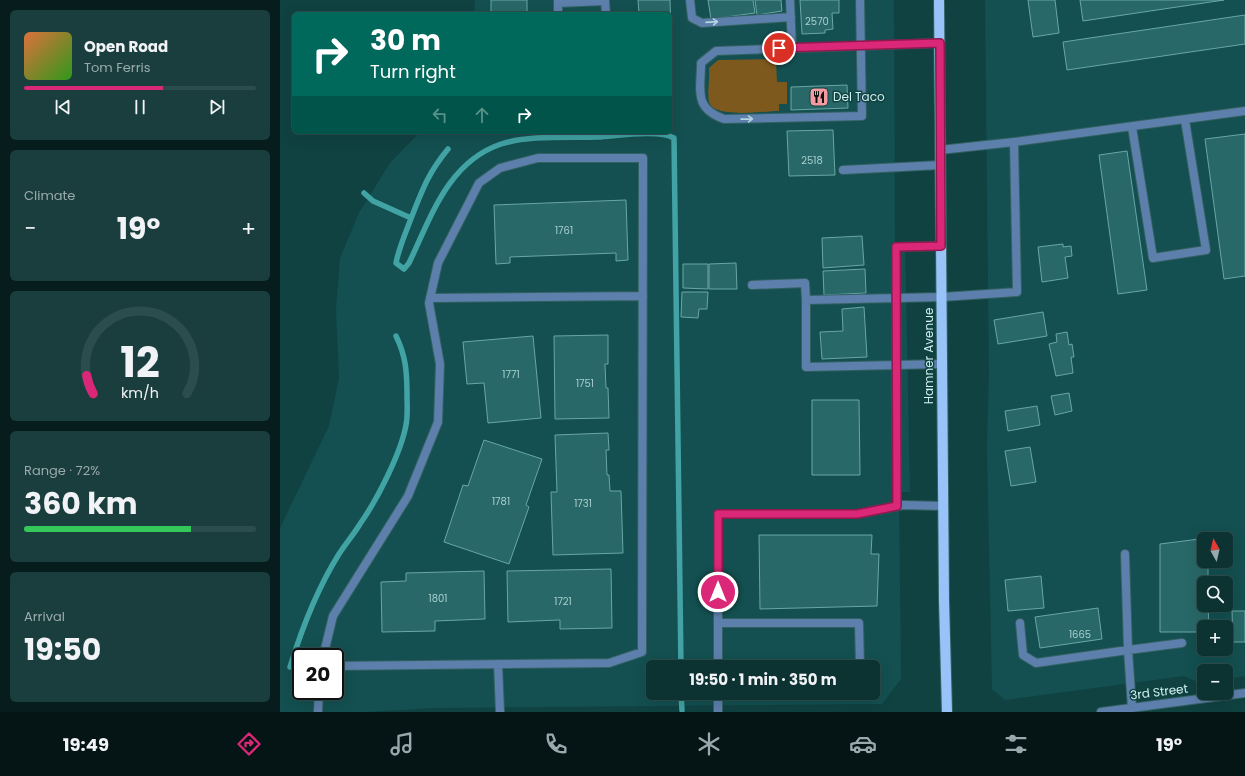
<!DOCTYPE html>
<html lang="en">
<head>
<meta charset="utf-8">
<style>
	body { margin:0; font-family:Poppins,sans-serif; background:#1a3e3e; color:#f1f3f6; height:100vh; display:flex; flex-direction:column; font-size:15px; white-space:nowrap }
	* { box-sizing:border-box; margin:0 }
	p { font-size:13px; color:#9aaaac }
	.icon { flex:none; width:22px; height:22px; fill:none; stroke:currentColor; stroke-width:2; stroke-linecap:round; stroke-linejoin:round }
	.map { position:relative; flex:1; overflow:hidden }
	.sheet { display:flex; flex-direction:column; gap:10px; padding:10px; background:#071c1c; width:280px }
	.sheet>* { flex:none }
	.banner { position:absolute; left:12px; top:12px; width:380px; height:122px; border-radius:6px; box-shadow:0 4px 16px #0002,0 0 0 1px #2c4d4d; background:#00695c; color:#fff; overflow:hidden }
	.needle { width:26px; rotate:352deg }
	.fabs { position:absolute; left:917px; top:532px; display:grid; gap:8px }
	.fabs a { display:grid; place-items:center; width:36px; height:36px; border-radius:6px; background:#0c3232; box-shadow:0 4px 16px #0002,0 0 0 1px #2c4d4d; font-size:20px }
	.speed { position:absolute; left:12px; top:648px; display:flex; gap:8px; font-size:20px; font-weight:700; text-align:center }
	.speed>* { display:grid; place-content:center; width:52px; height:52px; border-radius:50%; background:#0c3232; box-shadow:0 4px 16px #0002,0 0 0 1px #2c4d4d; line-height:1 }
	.speed .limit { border:2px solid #111; border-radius:6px; background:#fff; color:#111 }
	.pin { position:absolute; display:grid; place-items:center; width:34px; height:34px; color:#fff; margin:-17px; border:2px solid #fff; border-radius:50%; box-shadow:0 1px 4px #0007 }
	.me { position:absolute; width:44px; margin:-22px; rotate:0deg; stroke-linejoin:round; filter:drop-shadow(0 0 3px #0008) }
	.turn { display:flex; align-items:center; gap:14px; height:84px; padding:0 12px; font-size:18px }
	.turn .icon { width:52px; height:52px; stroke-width:2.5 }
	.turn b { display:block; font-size:28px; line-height:34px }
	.lanes { display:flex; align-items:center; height:38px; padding:0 12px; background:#0003; justify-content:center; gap:20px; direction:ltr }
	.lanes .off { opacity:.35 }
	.big { font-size:30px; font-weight:700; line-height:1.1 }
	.sheet .card { flex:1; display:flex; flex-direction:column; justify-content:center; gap:6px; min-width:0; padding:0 14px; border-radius:6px; background:#1a3e3e }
	.sheet .dial { align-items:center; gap:0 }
	.dial svg { height:104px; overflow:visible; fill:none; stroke:#2c4d4d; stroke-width:7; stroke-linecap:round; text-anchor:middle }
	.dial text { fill:#f1f3f6; stroke:none }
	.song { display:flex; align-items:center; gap:12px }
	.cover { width:48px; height:48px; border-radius:6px; background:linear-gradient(135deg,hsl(20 70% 55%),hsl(110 70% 35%)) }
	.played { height:4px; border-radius:2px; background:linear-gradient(90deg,#db2777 60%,#2c4d4d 60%) }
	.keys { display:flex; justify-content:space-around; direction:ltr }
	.heat { display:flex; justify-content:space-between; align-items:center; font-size:22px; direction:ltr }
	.charge { height:6px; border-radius:3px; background:linear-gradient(90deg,#34c759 72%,#2c4d4d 0) }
	.trip { position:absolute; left:366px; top:660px; width:234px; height:40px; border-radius:6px; background:#0c3232; box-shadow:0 4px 16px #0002,0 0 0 1px #2c4d4d; font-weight:700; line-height:40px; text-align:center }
	.tab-bar { display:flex; height:64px; justify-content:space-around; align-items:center; background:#051414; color:#9aaaac }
	.tab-bar .icon { width:28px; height:28px }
	.tab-bar .on { color:#db2777 }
	.tab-bar b { font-size:18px; color:#f1f3f6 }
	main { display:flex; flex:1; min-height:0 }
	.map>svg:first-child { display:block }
	.built { fill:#145051; fill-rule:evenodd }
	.green { fill:#7e591d }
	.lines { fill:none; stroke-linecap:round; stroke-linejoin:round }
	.stream { stroke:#41a3a4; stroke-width:5.5 }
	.building { fill:#296868; stroke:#68a7a6 }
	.service-casing { stroke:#336161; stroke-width:10 }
	.tertiary-casing { stroke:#336161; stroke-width:10 }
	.primary-casing { stroke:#336161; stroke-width:12 }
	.service { stroke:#5d7fac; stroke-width:8 }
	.tertiary { stroke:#5d7fac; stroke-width:8 }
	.primary { stroke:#98c3f9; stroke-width:10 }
	.oneway { stroke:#b4d4df }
	.route-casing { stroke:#8e194d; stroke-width:10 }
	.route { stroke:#db2777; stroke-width:7 }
	.labels { text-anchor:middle; stroke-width:3; stroke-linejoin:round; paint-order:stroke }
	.number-label { font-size:10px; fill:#a7cece }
	.poi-label { font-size:12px; fill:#d1f0f0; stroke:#104242; text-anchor:start }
	.street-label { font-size:12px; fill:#d1f0f0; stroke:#104242 }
</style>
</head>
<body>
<main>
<section class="sheet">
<div class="card">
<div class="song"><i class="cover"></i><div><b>Open Road</b><p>Tom Ferris</p></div></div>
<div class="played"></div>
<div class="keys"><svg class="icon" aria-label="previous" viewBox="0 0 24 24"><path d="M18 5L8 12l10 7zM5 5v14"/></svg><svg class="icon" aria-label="pause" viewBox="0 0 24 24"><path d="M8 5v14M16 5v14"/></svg><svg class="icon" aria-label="next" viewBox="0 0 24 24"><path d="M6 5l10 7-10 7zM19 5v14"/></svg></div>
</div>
<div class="card"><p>Climate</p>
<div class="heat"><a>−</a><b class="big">19°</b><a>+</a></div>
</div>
<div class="card dial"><svg viewBox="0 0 100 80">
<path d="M14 69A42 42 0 1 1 86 69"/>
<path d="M14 69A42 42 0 0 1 9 55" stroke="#db2777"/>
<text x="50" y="56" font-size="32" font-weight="700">12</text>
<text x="50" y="72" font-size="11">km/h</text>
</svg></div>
<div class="card"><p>Range · 72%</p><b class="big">360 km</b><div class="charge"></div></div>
<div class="card"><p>Arrival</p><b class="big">19:50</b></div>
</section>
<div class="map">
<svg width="965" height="712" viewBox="0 0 965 712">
	<rect width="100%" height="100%" fill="#104242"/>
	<path class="built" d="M 195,0 L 614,0 L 615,242 L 625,242 L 630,492 L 619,492 L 621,679 L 602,704 L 154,708 L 86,712 L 0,712 L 0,528 L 49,426 L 59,378 L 56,310 L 60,258 L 79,213 L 110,163 L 140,132 L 390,132 L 390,14 L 194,14 ZM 21,657 L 55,657 L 55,691 L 21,691 ZM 373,667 L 593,667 L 593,693 L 373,693 Z
		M 705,0 L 965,0 L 965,676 L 946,679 L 946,671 L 924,671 L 924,681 L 915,681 L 904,676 L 725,700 L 712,689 L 707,448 L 709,374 ZM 924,539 L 946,539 L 946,561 L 924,561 ZM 924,583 L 946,583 L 946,605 L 924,605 ZM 924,627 L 946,627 L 946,649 L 924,649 Z"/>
	<path class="green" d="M 493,59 L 496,63 L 497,82 L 507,82 L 507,104 L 499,104 L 499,111 C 484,111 434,119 429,102 C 427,92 430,79 429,68 L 438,60 Z"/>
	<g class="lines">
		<path class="stream" d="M 168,149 C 149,172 143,188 132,216 C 126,232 119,247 116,263 L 124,269 L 129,263 C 151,217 168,162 221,144 C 249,135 289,138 318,137 C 337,136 378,129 394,138 L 401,667
			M 84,193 L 93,201 L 131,218
			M 10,667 C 22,628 37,589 59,554 C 66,543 74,534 80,524 C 97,500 121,453 126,425 C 128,415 127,405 127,395 C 127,373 126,356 116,336
			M 401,693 L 402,710"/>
	</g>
	<path class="building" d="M 211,0 L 247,0 L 247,14 L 211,14 Z
		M 358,0 L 390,0 L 392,63 L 390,63 L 390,14 L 359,14 Z
		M 428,0 L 473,0 L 475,13 L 431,19 Z
		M 475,0 L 501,0 L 502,11 L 477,15 Z
		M 520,0 L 559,0 L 559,13 L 552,13 L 553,29 L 545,30 L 545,33 L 522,34 Z
		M 748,0 L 775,0 L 779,33 L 753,37 Z
		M 800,0 L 944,0 L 803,21 Z
		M 965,15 L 965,44 L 787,70 L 783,42 Z
		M 567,85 L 568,108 L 511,110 L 511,87 Z
		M 553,130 L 555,175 L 509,176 L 507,131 Z
		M 965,134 L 965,276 L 944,279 L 925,139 Z
		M 847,151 L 867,290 L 838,294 L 819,155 Z
		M 346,200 L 348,260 L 336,261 L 336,253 L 230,257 L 230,263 L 216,264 L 214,205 Z
		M 582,236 L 584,265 L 543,268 L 542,238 Z
		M 783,244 L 783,247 L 791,246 L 792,256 L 785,257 L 788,278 L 762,282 L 758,247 Z
		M 456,263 L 457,289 L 429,289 L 429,264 Z
		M 403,264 L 428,264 L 428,289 L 403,288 Z
		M 585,269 L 586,293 L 544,295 L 543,271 Z
		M 402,292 L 428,292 L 427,309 L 419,309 L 418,318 L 401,317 Z
		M 584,307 L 587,357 L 542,359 L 540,332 L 563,331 L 562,309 Z
		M 763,312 L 767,336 L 718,344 L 714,320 Z
		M 787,332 L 789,345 L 792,344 L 794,357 L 791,357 L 793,373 L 776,376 L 769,344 L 777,342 L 776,334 Z
		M 328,335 L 328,364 L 325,364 L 326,388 L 328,388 L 329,418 L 275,419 L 274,336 Z
		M 253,336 L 261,418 L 208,423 L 204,383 L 187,384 L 183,342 Z
		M 789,393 L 792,411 L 775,415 L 771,396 Z
		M 532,400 L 579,400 L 580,475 L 532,475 Z
		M 757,406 L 760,425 L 728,431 L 725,411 Z
		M 328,433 L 329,450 L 326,450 L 327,475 L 329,475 L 330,491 L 341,491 L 343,553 L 273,555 L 271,492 L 277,492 L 275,435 Z
		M 204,440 L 262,459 L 246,505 L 249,507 L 229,564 L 164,542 L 183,485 L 188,486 Z
		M 750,447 L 756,482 L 731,486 L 725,451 Z
		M 479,535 L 592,535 L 591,554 L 599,554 L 597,606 L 480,609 Z
		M 927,538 L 924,539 L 924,561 L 928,561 L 928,583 L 924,583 L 924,605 L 928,605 L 929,627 L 924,627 L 924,632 L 880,632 L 880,544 Z
		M 331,569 L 332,628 L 280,629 L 280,620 L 228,622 L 227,571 Z
		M 204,571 L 205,619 L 155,621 L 155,631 L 102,632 L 101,582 L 126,581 L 126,573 Z
		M 761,576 L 764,608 L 728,611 L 725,580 Z
		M 818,608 L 822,639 L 760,648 L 755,617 Z
		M 952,611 L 965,611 L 965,642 L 953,642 Z"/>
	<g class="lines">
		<defs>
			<path id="service" d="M 278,0 L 278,14
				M 410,0 L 412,18 L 422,23 L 511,17
				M 510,0 L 512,48
				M 580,0 L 582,116 L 444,119 C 413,108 421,90 421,63 L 436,51 L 660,43
				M 278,3 L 325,1 L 326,14
				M 852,127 L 873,258 L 926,250 L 905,120
				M 734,142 L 965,111
				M 563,170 L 660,165
				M 472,285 L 525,283 L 526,300 L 662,297 L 737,292 L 734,142 L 660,150
				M 150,298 L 363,296
				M 526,300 L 526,367 L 662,364
				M 617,506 L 616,247 L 661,246
				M 438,623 L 579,623 L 580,667
				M 740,623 L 743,655 L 756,663 L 848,650 L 845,554
				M 43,657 L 53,616 L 128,496 L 158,422 L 160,364 L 149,303 L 158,263 L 199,183 L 220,168 L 258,158 L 363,158 L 362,652 L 329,663 L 55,666
				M 218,664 L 220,712
				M 438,667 L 438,514 L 577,514 L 623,505 L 663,506
				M 438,693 L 438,712
				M 852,708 L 848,650 L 902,643
				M 38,712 L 39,691"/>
			<path id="tertiary" d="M 821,712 L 965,693"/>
			<path id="primary" d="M 659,0 L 664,600 L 667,712"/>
		</defs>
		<use href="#service" class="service-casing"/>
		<use href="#tertiary" class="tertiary-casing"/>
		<use href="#primary" class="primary-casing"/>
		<use href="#service" class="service"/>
		<use href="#tertiary" class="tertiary"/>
		<use href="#primary" class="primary"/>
	</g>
	<defs><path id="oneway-shaft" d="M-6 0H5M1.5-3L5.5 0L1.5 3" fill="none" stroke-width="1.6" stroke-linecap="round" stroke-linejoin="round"/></defs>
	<g class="oneway">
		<use href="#oneway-shaft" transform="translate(432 22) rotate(-4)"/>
		<use href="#oneway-shaft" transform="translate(467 119) rotate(-1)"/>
	</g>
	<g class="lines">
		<defs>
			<path id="route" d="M 438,592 L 438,514 L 577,514 L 617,506 L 616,247 L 661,246 L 660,43 L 499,48"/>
		</defs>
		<use href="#route" class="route-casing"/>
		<use href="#route" class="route"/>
	</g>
	<defs>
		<symbol id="restaurant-square" viewBox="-11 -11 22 22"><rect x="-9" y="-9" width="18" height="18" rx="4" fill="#f49aa1" stroke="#104242"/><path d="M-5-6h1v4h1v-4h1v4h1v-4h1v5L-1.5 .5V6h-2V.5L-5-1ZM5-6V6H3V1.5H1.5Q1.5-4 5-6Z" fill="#111"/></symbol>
	</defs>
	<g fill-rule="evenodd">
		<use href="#restaurant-square" x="528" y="86" width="22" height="22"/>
	</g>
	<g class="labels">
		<g class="number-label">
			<text x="537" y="25">2570</text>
			<text x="532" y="164">2518</text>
			<text x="284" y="234">1761</text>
			<text x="231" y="378">1771</text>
			<text x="305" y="387">1751</text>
			<text x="221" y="505">1781</text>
			<text x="303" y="507">1731</text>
			<text x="158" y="602">1801</text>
			<text x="283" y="605">1721</text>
			<text x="800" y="638">1665</text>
		</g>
		<g class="poi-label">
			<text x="553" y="101">Del Taco</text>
		</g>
		<g class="street-label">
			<text transform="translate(649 356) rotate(-90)" y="4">Hamner Avenue</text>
			<text transform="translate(879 692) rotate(-7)" y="4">3rd Street</text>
		</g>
	</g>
</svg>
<div class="fabs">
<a><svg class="needle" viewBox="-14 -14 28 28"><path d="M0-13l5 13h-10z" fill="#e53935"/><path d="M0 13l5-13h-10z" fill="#9aaaac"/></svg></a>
<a><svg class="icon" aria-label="search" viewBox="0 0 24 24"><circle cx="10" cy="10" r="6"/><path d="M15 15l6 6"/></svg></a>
<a>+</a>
<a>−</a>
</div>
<div class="speed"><div class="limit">20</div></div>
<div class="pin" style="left:499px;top:48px;background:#d93025"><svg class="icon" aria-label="arrive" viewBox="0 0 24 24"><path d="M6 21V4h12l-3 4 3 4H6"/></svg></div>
<svg class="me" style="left:438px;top:592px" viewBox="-20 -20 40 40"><circle r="17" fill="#db2777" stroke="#fff" stroke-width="3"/><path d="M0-11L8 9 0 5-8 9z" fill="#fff"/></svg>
<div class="trip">19:50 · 1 min · 350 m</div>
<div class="banner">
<div class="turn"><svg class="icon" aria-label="right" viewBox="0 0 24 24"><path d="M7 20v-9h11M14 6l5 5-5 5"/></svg><div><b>30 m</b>Turn right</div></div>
<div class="lanes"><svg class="icon off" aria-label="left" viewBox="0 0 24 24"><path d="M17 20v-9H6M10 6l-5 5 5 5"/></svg><svg class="icon off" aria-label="ahead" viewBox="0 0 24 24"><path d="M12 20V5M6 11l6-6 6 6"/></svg><svg class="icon" aria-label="right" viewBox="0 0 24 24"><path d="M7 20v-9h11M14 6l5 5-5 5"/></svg></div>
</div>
</div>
</main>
<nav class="tab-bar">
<b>19:49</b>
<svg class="icon on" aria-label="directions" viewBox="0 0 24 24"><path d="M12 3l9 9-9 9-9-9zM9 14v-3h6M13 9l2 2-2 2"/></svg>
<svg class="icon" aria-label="music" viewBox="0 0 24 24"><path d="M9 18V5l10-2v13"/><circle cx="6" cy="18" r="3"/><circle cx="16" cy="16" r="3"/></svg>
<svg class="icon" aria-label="phone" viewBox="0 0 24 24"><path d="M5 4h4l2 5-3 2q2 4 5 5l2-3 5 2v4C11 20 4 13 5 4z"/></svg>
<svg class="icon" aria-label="climate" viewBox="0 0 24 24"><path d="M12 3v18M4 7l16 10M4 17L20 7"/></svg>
<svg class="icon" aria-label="car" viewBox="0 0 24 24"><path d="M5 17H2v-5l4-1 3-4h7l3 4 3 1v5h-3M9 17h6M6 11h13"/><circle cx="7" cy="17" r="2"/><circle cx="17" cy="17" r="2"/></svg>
<svg class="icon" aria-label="filters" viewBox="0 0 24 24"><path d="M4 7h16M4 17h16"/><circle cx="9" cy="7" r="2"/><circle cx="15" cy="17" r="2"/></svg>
<b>19°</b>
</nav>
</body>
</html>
